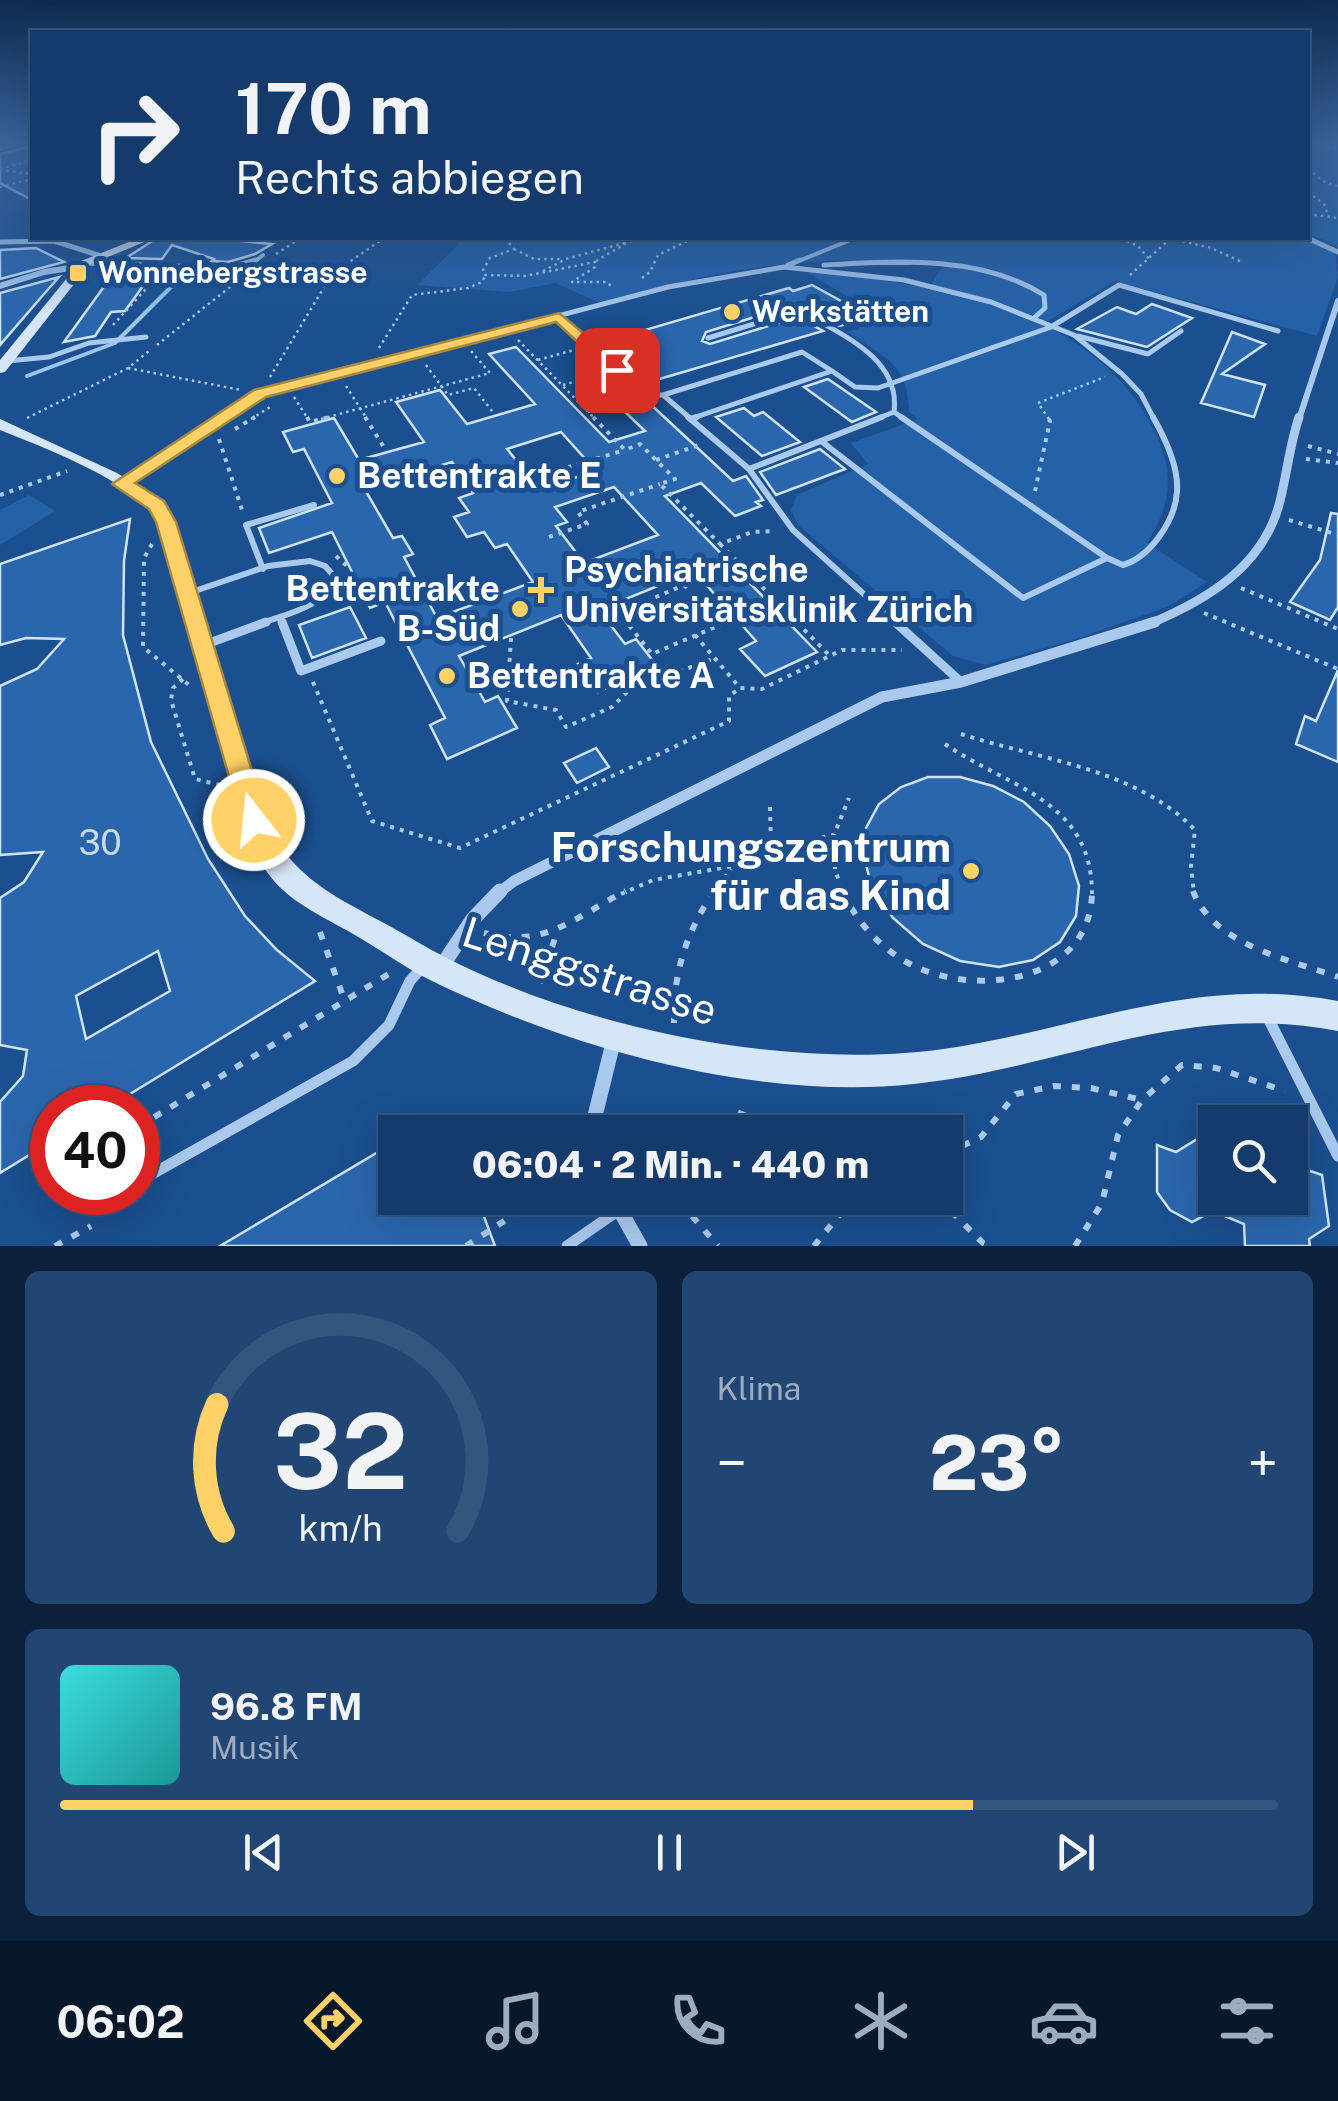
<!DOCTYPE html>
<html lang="de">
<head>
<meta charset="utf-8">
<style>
	body { margin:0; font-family:"Public Sans",sans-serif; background:#214673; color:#f1f3f6; height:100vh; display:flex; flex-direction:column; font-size:38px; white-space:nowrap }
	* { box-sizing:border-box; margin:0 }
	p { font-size:32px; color:#9dadc1 }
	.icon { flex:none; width:55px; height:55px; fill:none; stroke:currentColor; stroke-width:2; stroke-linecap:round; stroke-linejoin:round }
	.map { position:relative; height:1246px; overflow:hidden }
	.sheet { display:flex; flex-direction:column; gap:25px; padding:25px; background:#0b203b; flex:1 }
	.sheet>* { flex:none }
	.hud { position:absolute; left:30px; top:30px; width:1280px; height:210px; border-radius:0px; box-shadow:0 10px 40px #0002,0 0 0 2px #33557e; background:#143b6b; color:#f1f3f6; overflow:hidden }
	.tools { position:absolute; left:1198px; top:1105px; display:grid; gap:20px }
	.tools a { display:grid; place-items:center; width:110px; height:110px; border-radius:0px; background:#143b6b; box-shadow:0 10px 40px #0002,0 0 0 2px #33557e; font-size:50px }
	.speed { position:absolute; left:30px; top:1085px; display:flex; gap:20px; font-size:50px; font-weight:700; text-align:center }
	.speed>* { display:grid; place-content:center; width:130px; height:130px; border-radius:50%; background:#143b6b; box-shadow:0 10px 40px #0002,0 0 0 2px #33557e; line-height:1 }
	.speed .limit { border:15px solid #d22; background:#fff; color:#111 }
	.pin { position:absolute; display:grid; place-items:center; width:85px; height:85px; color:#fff; margin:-42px; border-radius:20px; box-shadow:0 5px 15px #0006 }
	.me { position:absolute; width:110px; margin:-55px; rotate:344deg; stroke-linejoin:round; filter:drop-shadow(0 0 8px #0008) }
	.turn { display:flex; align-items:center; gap:35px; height:210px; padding:0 40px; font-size:45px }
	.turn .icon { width:130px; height:130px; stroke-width:2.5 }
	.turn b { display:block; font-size:70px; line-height:85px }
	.big { font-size:75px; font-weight:800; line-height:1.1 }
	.sheet .tile { flex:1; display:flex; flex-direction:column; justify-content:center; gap:15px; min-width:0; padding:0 35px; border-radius:15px; background:#214673 }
	.sheet .dial { align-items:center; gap:0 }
	.dial svg { height:260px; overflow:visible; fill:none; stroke:#33557e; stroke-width:7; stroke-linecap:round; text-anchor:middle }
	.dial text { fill:#f1f3f6; stroke:none }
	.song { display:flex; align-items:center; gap:30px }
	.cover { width:120px; height:120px; border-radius:15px; background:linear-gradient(135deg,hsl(180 70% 55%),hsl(180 70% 35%)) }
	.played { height:10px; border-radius:5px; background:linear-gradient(90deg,#ffd166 75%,#33557e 75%) }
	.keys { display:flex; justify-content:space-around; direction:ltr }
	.heat { display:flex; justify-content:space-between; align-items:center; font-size:55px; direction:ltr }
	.sheet .tiles { flex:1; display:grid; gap:25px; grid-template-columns:1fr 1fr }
	.tile:last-child { grid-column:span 2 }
	.trip { position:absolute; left:378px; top:1115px; width:585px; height:100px; border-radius:0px; background:#143b6b; box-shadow:0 10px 40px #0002,0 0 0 2px #33557e; font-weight:800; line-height:100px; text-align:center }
	.tab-bar { display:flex; height:160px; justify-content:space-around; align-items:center; background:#08182b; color:#9dadc1 }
	.tab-bar .icon { width:70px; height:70px }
	.tab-bar .active { color:#ffd166 }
	.tab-bar b { font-size:45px; color:#f1f3f6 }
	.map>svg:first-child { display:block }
	.green { fill:#2461a8 }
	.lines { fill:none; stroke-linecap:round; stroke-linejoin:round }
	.stream { stroke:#9cc4f0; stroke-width:4 }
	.building { fill:#2a66ad; stroke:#cfe3fa; stroke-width:2.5; fill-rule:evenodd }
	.path-far2 { stroke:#a9c9ee; stroke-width:2.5; stroke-dasharray:2.5 4; stroke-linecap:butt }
	.path-far1 { stroke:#a9c9ee; stroke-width:4; stroke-dasharray:4 6; stroke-linecap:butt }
	.path { stroke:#a9c9ee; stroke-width:6; stroke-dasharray:8 11; stroke-linecap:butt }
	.lane-far4 { stroke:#a9c9ee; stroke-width:4 }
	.lane-far3 { stroke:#a9c9ee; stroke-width:5 }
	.lane-far2 { stroke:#a9c9ee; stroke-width:6 }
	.lane-far1 { stroke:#a9c9ee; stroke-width:9 }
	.lane { stroke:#a9c9ee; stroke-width:11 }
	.street-far4 { stroke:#a9c9ee; stroke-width:5 }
	.street-far3 { stroke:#a9c9ee; stroke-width:6 }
	.street-far2 { stroke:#a9c9ee; stroke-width:9 }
	.street-far1 { stroke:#a9c9ee; stroke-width:11 }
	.street { stroke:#a9c9ee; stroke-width:15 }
	.secondary { fill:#d6e6fa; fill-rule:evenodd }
	.route { fill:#ffd166; stroke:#a68842; stroke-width:2.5 }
	.poi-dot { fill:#ffd166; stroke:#1b4f8f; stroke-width:4 }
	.labels { text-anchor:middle; stroke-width:10; stroke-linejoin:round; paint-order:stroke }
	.far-poi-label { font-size:30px; font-weight:bold; fill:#fff; stroke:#1b4f8f; text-anchor:start }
	.poi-label { font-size:35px; font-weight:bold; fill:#fff; stroke:#1b4f8f; text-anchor:start }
	.near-number-label { font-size:35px; fill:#cad9ea }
	.near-poi-label { font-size:42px; font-weight:bold; fill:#fff; stroke:#1b4f8f; text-anchor:end }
	.near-street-label { font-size:42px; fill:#fff; stroke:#1b4f8f }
</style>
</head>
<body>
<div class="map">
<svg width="1338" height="1246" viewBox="0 0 1338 1246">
	<rect width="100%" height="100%" fill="#1b4f8f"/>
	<path class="green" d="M 1308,142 L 1338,142 L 1338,247 L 1308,233 Z
		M 465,238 L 1303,238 L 1335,252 L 1338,277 L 1317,336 L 1115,281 L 1048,321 L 992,300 L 931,284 L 943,266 L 841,260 L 771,265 L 711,275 L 598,302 L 555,283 L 509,292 L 417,285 Z
		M 804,270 C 927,285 1083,302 1149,421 C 1175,466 1174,500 1147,543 L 1207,582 L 1167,607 L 1076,639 L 986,665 L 953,656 L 798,525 L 791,510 L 797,495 L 868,464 L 851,443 L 918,419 L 909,412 C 908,363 884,357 847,332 L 884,319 Z
		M 29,495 L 55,511 L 0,545 L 0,510 Z"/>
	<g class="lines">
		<path class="stream" d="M 27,376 L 115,343 L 190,268"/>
	</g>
	<path class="building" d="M 32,146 L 32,200 L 0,183 L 0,154 Z
		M 157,238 L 236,238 L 232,240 L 272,244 L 255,254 L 228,262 L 212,261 L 214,259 L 172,245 L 162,259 L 126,258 Z
		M 36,248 L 64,262 L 0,279 L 0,250 Z
		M 116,270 L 153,272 L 125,311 L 111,312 L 95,336 L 64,342 Z
		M 59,277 L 44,294 L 0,345 L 0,293 Z
		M 812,285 L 872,318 L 839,326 L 797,304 L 706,332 L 702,341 L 710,344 L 798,317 L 823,331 L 656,380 L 637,363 L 630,365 L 604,342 L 789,288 L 793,291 Z
		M 1152,304 L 1192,318 L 1147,347 L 1077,329 L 1117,307 L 1136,314 Z
		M 1232,332 L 1265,344 L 1222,374 L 1265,385 L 1254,417 L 1201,403 Z
		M 516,347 L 609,442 L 645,431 L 622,409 L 647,401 L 733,481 L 746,476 L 763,500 L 756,502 L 761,506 L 735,516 L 701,483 L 665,496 L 817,652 L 765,676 L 740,649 L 756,641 L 694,571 L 599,610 L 625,644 L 636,639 L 657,666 L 598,692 L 578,664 L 591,658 L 561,615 L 459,656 L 485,702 L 498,696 L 517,728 L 447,759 L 430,725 L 445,718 L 385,602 L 370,608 L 332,532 L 269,553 L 259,528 L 332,503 L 304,449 L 293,452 L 283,432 L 334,418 L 359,460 L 424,442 L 396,402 L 440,390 L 467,424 L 535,404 L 489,354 ZM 561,432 L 596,471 L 540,489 L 507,449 ZM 452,462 L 473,493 L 459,498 L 469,512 L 454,517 L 467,537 L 484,532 L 495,548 L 507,544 L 533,582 L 437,618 L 404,557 L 413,554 L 402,536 L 393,538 L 364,488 ZM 614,487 L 658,535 L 584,563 L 556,526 L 567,522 L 555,507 Z
		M 828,379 L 876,412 L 852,422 L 804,387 Z
		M 744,408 L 754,416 L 763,412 L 800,442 L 762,456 L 716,417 Z
		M 820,449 L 845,469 L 776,495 L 760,472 Z
		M 1331,513 L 1338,514 L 1338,607 L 1330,620 L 1290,602 L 1320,560 Z
		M 130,519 L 124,561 L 123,635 L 151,742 L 208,859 L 245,916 L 277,950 L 315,981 L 107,1108 L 52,1108 L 52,1141 L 0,1173 L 0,1102 L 23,1076 L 27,1050 L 0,1045 L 0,898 L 24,882 L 43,852 L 0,855 L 0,686 L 37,669 L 64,639 L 26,638 L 0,645 L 0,564 ZM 158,951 L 170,991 L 86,1039 L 76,996 Z
		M 350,607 L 366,638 L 312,658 L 299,625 Z
		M 1338,670 L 1338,762 L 1296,744 L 1305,716 L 1316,721 Z
		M 596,748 L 609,767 L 577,783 L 564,763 Z
		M 928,777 L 960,777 L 993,786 L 1024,802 L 1050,826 L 1069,854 L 1079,886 L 1076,916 L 1060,942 L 1033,960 L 999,967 L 960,961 L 923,944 L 893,918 L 872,888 L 864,857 L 866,828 L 879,804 L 901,787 Z
		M 1215,1128 L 1215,1198 L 1290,1198 L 1290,1164 L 1322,1175 L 1329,1226 L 1309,1239 L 1310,1246 L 1245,1246 L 1244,1224 L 1213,1211 L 1192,1222 L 1170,1210 L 1157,1192 L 1157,1145 L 1176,1152 Z
		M 395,1142 L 395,1198 L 477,1198 L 495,1246 L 220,1246 Z"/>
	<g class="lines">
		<path class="path-far2" d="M 1308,144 L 1338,148
			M 0,169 L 26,162
			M 1308,169 L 1326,183 L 1338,186
			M 0,170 L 32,174
			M 0,187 L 32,179
			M 1308,192 L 1324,204 L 1328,216
			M 1308,214 L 1338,218
			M 505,238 L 514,249 L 490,258 L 483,270 L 485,275 L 525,276 L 595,262 L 595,267 L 572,282 L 607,282 L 612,287
			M 1121,238 L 1138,246 L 1149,259
			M 1170,238 L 1211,248 L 1242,262
			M 508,240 L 522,238
			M 514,249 L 534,259 L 561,259
			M 276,254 L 301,238
			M 596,261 L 628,242 L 645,238
			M 263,271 L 299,267 L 327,280
			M 543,271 L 566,259 L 628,242
			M 1130,275 L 1171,238
			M 642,278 L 650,272 L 658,255 L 693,238
			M 113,325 L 157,277
			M 518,340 L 595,419
			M 157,345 L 240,279
			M 379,348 L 412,295 L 468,288 L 482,282 L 485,276
			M 538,360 L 577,349
			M 426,365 L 448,395 L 474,388 L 492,411
			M 128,368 L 241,390
			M 270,377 L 332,274 L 384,238
			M 563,385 L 601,374
			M 346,386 L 367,419
			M 294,397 L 308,419
			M 588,412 L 630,399
			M 27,418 L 128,368 L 149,351
			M 251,419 L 270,407
			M 321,419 L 490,373 L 471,351
			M 1049,419 L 1038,403 L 1105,377"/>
		<path class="path-far1" d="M 307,417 L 310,422 L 330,417
			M 365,417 L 385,449
			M 593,417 L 625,450 L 640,444 L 675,479 L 660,484 L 720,544 L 752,532 L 774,531
			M 235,429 L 255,417
			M 219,439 L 242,510
			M 1308,446 L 1338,454
			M 1306,459 L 1338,463
			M 656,460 L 699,445
			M 503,478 L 542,466 L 549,473 L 625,450
			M 1035,491 L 1050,421 L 1047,417
			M 0,495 L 67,471
			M 1289,520 L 1338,535
			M 549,537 L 587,524 L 578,512 L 660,484
			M 152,544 L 144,558 L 143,647 L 189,685
			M 720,544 L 829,655
			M 336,556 L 347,566
			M 684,585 L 720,625 L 652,654 L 619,613 Z
			M 1241,588 L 1338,629
			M 1204,613 L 1338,669
			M 695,635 L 740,688 L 762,689 L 842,650 L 902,650
			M 511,638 L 507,701 L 556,710 L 566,727 L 612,707 L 628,691 L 715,658
			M 183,679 L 173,688 L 171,700 L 195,779 L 220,785
			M 313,682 L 372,821 L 460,848 L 729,721 L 729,696 L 740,688
			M 961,734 C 1038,759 1137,769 1195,830 L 1191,866 L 1194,894
			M 945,744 C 1008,788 1092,799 1092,894
			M 770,807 L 771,847
			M 834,835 L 835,869 L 843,894
			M 621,894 L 653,880 L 733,866 L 771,847 L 834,835 L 849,798
			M 713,894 L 731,869"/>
		<path class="path" d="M 842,891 C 857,922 880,948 910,964 C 975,998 1092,983 1092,891
			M 1193,891 C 1213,945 1290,960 1338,977
			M 320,932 L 344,999
			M 484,933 C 546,949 574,917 626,891
			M 540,983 L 557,932
			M 674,1023 C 673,973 686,933 714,891
			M 138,1127 L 392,972
			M 706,1132 L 736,1112 L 760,1121 L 765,1132
			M 945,1154 L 981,1137 L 1016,1094 L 1054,1086 L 1091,1088 L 1142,1100
			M 580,1198 L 587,1211
			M 687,1198 L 692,1216 L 718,1246
			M 938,1198 L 983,1243 L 991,1246
			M 55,1246 L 91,1226
			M 466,1246 L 539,1198
			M 814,1246 L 853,1198
			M 1075,1246 L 1102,1203 L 1118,1135 L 1142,1100 L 1182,1065 L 1216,1068 L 1285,1091"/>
		<path class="lane-far4" d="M 253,263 L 263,255
			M 794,263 L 855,238
			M 874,263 L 910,263"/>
		<path class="lane-far3" d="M 85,263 L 229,268 L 256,260
			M 788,265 L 800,260
			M 824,265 C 897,261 980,255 1044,295 L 1045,308 L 1034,318
			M 559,317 L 645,395 L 663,395 L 691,419
			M 1078,336 L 1148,354 L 1181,331
			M 708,338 L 799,310 C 839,334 901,357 894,412 L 876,419
			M 7,361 L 49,357 L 89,343 L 146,337
			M 832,371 L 855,387 L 878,388 L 1051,327 L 1119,285 L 1278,331
			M 663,395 L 802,352 L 832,371 L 690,419
			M 894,412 L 904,419
			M 221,419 L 260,394 L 668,287 L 784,267 L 904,280 L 991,302 L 1074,335 L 1122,374 L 1141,394 L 1154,419"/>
		<path class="lane-far2" d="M 688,417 L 749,469 L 793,530 L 897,624
			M 901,417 L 1107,558 L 1123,565 C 1150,557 1175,521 1177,492 C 1179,467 1165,438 1153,417
			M 690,419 L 697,417
			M 821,441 L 1023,598 L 1107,558
			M 749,469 L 882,417
			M 122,484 L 225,417
			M 263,569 L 246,525 L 314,505
			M 189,593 L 268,566 L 310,561 L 325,566 L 335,577 C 323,608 289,613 259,624
			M 280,617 L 283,624"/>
		<path class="lane-far1" d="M 282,622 L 301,671 L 381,641
			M 895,622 L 961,682
			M 204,645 L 266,622"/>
		<path class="lane" d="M 1267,1016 L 1338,1156
			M 138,1182 L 353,1061 L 389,1025 L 410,981 L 423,966
			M 64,1192 L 66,1202 L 85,1209 L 119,1192
			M 567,1246 L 619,1210"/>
		<path class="street-far4" d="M 0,148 L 28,142
			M 1307,238 L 1338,252
			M 0,242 L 54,241 L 98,255"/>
		<path class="street-far3" d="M 0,286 L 44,272 L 83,266
			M 1299,419 L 1338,301"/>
		<path class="street-far2" d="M 1149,624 C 1207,600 1264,566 1280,501 C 1287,473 1290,444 1299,417"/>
		<path class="street-far1" d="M 497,894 L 514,881 L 882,697 L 961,682 L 1155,622"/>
		<path class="street" d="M 442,966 L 473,919 L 500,891
			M 591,1132 L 614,1039
			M 613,1198 L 640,1246"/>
		<path class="secondary" d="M 139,238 L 154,238 L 89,265 L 5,372 L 0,373 L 0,360 L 81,261 Z
			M 0,419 L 117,473 L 157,498 L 171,512 L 266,820 C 296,887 350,902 409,937 C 555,1025 789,1075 957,1047 C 1091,1025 1199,975 1338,1001 L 1338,1031 C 1181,1001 1064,1068 914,1084 C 757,1101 572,1049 432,981 C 407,969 384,952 360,938 C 329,919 292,905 270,876 C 242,841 234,792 222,750 C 205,694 189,637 173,580 C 167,559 164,524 149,509 C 114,474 45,448 0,430 Z"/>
	</g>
	<linearGradient id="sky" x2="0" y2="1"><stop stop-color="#0f2b4f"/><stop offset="0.45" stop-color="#39639b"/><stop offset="1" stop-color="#39639b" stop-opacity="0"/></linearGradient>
	<rect width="1338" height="316" fill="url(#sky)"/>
	<path class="route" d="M 559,313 L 623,366 L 623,373 L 611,373 L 556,322 L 266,397 L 135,483 L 164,501 L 176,522 L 267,820 L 263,829 L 254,832 L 244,829 L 156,522 L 149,509 L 112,484 L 254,390 Z"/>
	<g class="poi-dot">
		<rect x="68" y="263" width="20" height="20" rx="5"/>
		<circle cx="732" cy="312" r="10"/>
		<circle cx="337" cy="476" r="10"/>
		<path d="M536 575h10v10h10v10h-10v10h-10v-10h-10v-10h10z"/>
		<circle cx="520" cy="609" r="10"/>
		<circle cx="447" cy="676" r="10"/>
		<circle cx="971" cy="871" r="10"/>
	</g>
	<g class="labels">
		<g class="far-poi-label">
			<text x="98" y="283">Wonnebergstrasse</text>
			<text x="752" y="322">Werkstätten</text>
		</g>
		<g class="poi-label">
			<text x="357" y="488">Bettentrakte E</text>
			<text x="564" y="582">Psychiatrische<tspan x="564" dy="40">Universitätsklinik Zürich</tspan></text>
			<text x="500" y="601" text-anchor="end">Bettentrakte<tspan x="500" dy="40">B-Süd</tspan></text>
			<text x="467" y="688">Bettentrakte A</text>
		</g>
		<g class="near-number-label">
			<text x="100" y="855">30</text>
		</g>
		<g class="near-poi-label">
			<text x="951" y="862">Forschungszentrum<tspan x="951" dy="48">für das Kind</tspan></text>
		</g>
		<g class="near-street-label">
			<text transform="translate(590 971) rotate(18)" y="15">Lenggstrasse</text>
		</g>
	</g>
</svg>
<div class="tools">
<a><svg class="icon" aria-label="search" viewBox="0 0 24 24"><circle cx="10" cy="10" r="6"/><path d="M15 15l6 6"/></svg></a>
</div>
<div class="speed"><div class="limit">40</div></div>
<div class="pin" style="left:617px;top:370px;background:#d93025"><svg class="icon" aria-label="arrive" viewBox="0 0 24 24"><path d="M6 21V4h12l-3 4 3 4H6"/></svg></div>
<svg class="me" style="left:254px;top:820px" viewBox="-20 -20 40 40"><circle r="17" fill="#ffd166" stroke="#fff" stroke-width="3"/><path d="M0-11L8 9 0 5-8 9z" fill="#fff"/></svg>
<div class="trip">06:04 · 2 Min. · 440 m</div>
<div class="hud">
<div class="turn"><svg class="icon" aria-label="right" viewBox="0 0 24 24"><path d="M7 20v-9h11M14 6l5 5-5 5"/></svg><div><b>170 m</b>Rechts abbiegen</div></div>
</div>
</div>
<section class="sheet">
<div class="tiles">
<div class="tile dial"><svg viewBox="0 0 100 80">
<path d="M14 69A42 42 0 1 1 86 69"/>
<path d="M14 69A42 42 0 0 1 12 30" stroke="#ffd166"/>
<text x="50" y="56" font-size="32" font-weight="700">32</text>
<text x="50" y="72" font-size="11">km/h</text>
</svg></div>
<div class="tile"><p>Klima</p>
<div class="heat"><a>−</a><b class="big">23°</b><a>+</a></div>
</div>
<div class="tile">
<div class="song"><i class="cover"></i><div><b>96.8 FM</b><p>Musik</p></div></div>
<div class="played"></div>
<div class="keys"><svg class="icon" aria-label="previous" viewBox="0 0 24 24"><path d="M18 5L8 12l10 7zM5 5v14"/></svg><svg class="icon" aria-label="pause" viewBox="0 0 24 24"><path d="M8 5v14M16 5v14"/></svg><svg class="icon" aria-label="next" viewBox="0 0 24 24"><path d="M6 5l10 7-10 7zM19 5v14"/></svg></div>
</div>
</div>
</section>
<nav class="tab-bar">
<b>06:02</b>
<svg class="icon active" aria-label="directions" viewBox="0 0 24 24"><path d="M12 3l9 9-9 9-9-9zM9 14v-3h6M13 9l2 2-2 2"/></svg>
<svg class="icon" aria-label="music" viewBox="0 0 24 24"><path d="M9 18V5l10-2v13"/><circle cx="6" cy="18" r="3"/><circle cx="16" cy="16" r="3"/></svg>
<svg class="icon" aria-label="phone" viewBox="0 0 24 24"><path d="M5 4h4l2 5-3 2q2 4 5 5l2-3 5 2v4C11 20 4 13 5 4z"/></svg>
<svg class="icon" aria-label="climate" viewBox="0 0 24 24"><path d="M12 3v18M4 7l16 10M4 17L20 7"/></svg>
<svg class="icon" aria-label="car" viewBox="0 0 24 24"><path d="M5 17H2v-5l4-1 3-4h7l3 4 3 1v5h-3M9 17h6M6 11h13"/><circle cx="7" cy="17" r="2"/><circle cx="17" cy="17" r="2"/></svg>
<svg class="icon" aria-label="filters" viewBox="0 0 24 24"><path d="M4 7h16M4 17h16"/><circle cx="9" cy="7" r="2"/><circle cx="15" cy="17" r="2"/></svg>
</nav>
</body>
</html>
